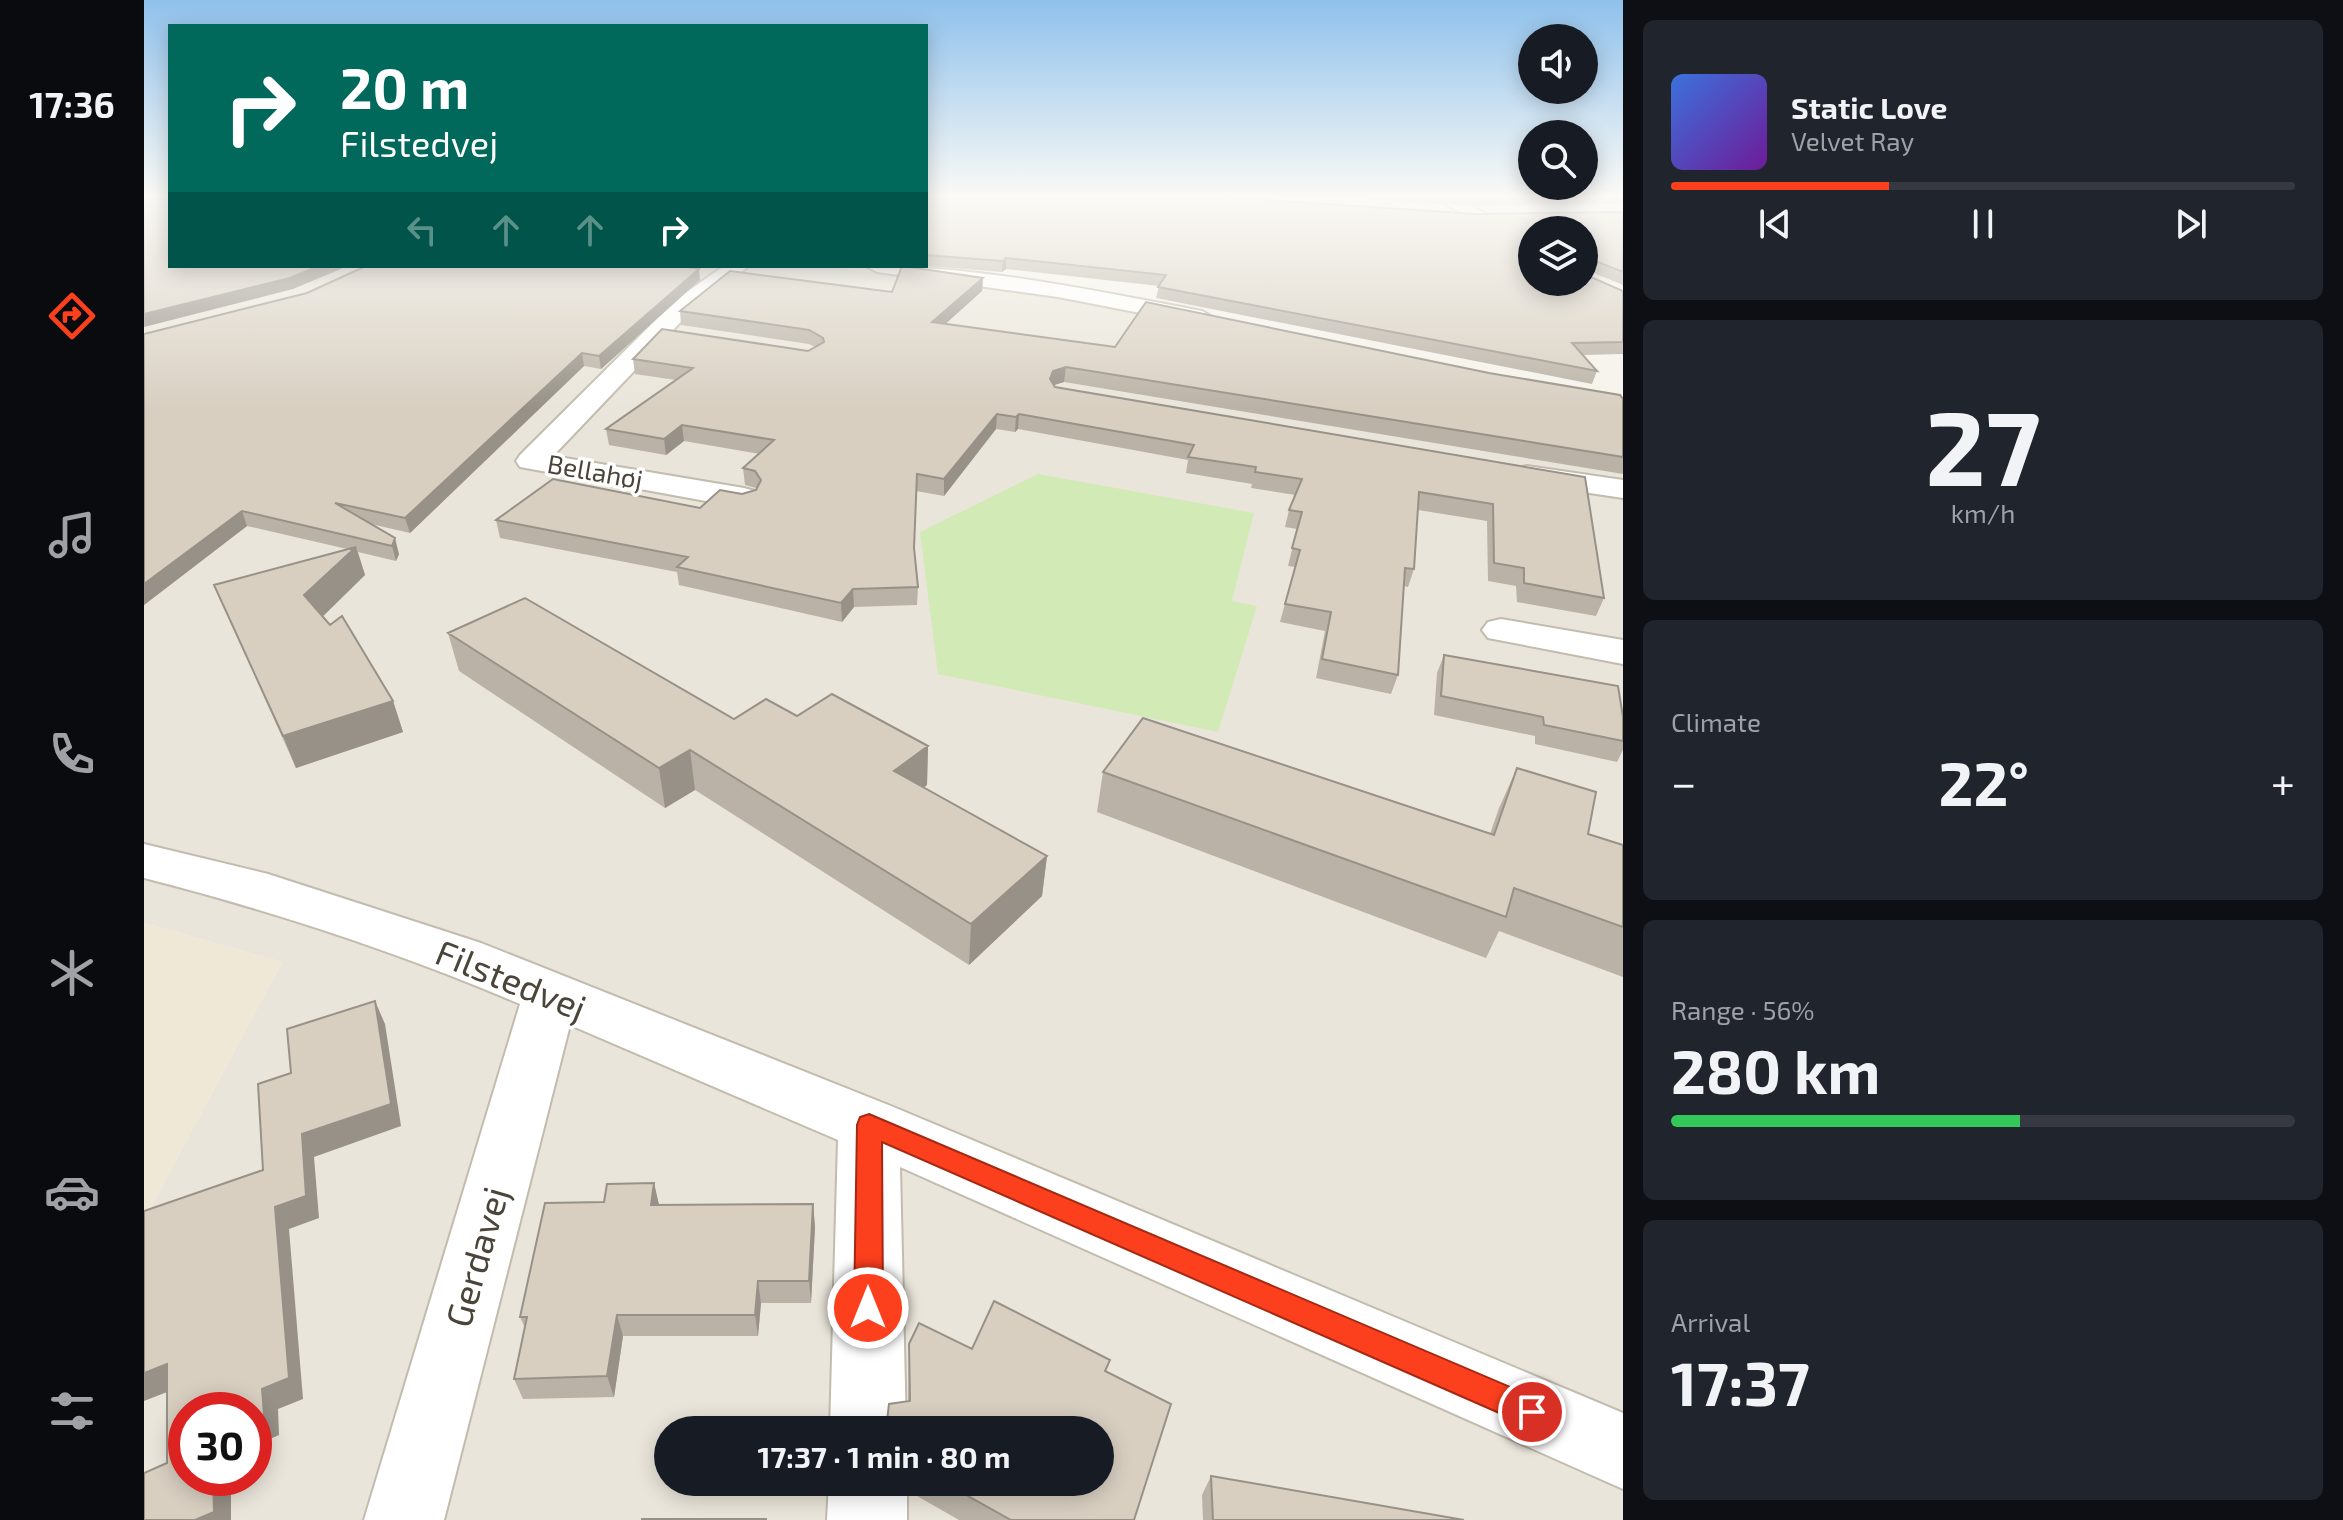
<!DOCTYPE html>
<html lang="en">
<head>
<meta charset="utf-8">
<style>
	body { margin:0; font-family:"Exo 2",sans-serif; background:#20242c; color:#f1f3f6; height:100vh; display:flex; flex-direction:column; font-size:30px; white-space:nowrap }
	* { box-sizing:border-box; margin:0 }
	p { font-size:26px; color:#9ea1a6 }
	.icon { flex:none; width:44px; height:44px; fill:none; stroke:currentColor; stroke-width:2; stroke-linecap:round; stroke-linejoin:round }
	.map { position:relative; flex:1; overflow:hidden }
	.drawer { display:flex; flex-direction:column; gap:20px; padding:20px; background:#0d0f14; width:720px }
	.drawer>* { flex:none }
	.guide { position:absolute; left:24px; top:24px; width:760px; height:244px; border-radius:0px; box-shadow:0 4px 20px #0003; background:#00695c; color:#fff; overflow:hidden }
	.fabs { position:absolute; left:1374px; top:24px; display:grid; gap:16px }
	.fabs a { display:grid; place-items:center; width:80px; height:80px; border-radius:50%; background:#171b24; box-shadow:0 4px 20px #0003; font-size:40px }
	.speed { position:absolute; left:24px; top:1392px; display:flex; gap:16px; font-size:40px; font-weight:700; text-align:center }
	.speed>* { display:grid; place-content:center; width:104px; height:104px; border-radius:50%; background:#171b24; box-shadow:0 4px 20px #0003; line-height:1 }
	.speed .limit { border:12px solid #d22; background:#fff; color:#111 }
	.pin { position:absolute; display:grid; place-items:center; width:68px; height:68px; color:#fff; margin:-34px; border:4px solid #fff; border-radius:50%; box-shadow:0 2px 8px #0007 }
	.me { position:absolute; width:88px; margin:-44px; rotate:0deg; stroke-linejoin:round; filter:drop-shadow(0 0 6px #0008) }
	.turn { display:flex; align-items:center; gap:28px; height:168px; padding:0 40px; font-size:36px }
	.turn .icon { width:104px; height:104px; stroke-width:2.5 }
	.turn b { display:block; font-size:56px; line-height:68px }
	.lanes { display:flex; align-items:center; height:76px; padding:0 40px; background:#0003; justify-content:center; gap:40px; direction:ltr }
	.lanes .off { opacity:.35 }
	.big { font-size:60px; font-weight:700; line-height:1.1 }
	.drawer .widget { flex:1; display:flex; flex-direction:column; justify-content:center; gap:12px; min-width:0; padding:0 28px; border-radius:12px; background:#20242c }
	.drawer .dial { align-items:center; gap:0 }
	.dial b { font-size:104px; line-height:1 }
	.song { display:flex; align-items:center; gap:24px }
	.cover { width:96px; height:96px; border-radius:12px; background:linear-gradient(135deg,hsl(220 70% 55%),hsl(280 70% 35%)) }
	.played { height:8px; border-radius:4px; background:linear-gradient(90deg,#fc3f1d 35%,#363941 35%) }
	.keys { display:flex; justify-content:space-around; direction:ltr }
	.heat { display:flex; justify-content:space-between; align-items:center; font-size:44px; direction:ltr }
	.charge { height:12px; border-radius:6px; background:linear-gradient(90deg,#34c759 56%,#363941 0) }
	.trip { position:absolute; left:510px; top:1416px; width:460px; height:80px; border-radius:40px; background:#171b24; box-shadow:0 4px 20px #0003; font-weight:700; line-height:80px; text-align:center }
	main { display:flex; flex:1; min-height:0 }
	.tabs { display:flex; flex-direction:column; width:144px; justify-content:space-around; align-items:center; background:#090b0e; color:#9ea1a6 }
	.tabs .icon { width:56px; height:56px }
	.tabs .active { color:#fc3f1d }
	.tabs b { font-size:36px; color:#f1f3f6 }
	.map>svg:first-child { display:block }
	.residential { fill:#eae5da; fill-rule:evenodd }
	.education { fill:#efe8d6 }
	.green { fill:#d2eab5 }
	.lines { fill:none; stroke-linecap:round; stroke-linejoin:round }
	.minor-casing { stroke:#c2bbae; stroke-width:4 }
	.tertiary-casing { stroke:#c2bbae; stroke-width:4 }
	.minor { fill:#fff; fill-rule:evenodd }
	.tertiary { fill:#fff; fill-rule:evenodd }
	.wall { fill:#bab2a6 }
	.shaded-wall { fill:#979187 }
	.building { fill:#d8cfc1; stroke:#979187; stroke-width:2 }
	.route { fill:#fc3f1d; stroke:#a42913; stroke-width:2 }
	.labels { text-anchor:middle; stroke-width:7; stroke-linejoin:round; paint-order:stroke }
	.far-street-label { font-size:26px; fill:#4b4439; stroke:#fff }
	.near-street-label { font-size:36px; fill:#4b4439; stroke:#fff }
</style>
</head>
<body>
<main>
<nav class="tabs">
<b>17:36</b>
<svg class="icon active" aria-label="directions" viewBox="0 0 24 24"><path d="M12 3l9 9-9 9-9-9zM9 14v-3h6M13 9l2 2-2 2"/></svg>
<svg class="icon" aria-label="music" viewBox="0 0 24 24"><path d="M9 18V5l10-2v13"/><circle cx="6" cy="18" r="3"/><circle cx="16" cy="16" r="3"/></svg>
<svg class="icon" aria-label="phone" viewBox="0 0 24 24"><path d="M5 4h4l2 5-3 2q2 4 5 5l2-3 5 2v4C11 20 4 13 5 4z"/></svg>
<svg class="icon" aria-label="climate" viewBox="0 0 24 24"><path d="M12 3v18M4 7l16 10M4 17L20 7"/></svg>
<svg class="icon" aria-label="car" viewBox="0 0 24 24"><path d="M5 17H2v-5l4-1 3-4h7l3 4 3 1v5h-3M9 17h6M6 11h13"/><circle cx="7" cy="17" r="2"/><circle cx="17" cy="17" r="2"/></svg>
<svg class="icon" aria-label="filters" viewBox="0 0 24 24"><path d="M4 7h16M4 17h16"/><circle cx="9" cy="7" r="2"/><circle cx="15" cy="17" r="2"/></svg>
</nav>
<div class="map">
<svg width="1479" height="1520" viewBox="0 0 1479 1520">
	<rect width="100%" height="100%" fill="#f6f3ec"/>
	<path class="residential" d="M 0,196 L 26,266 L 677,266 L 896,295 L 1479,412 L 1479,1520 L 0,1520 L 0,1220 L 138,962 L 0,923 ZM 42,1410 L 110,1410 L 110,1478 L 42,1478 ZM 524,1430 L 956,1430 L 956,1482 L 524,1482 Z"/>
	<path class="education" d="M 0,923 L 138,962 L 0,1220 Z"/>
	<path class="green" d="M 894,474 L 1110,513 L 1088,601 L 1113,606 L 1074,732 L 794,674 L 776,532 Z"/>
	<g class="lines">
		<defs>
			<path id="minor" d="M 1287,196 L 1309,196 L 1388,239 L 1388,253 Z
				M 580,266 L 605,266 L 550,308 L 409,456 L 600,488 L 611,491 L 616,498 L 611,505 L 600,508 L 376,467 L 372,461 L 376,455 L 534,298 Z
				M 1383,466 L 1479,480 L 1479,498 L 1372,482 L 1368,475 L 1372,468 Z
				M 1357,619 L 1479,640 L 1479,664 L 1344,638 L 1338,630 L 1344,622 Z
				M 0,844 L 124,874 L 337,943 L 747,1106 L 1479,1413 L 1479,1489 L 756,1167 L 762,1430 L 686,1430 L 694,1140 L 426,1025 L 300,1520 L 220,1520 L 376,1004 C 254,952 129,911 0,878 Z
				M 685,1482 L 763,1482 L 763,1520 L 683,1520 Z"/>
			<path id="tertiary" d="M 722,266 C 836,266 947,290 1058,311 L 1070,318 L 1058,325 L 914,297 L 733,272 Z"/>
		</defs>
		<use href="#minor" class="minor-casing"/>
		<use href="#tertiary" class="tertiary-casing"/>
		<use href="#minor" class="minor"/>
		<use href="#tertiary" class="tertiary"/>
	</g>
	<path class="wall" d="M 782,196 L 1332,214 L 1479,212 L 1479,285 L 1440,269 L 1440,230 L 1388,282 L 1479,291 L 1479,354 L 1439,355 L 1453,371 L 1448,384 L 1012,298 L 1015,286 L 862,269 L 858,272 L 782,266 Z
		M 1170,196 L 1479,196 L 1479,204 L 1329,206 Z
		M 839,278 L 838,291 L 801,324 L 971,347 L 1345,373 L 1479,399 L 1479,474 L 920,382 L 910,385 L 911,387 L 1441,477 L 1460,598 L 1452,616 L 1373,602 L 1372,586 L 1344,581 L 1343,521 L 1274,510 L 1270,569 L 1264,587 L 1260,586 L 1254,675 L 1247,694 L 1172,678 L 1181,631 L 1136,622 L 1151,567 L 1144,566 L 1153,529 L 1141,527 L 1145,510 L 1151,495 L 1107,488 L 1108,484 L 1042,473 L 1044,460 L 874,429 L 871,432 L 852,429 L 800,496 L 772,491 L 770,550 L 774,587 L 773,605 L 710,607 L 698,622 L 535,585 L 533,572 L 356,538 L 352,520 L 556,508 L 612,490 L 612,488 L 601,485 L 599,468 L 616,454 L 540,441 L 522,455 L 465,445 L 462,429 L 532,380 L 491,374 L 489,359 L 664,351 L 671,347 L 665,344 L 537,325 L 536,311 L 748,292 Z
		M 556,280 L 457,369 L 440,366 L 266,533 L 227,524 L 255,554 L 252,561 L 214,552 L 221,575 L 179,616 L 249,701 L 259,732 L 152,768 L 70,585 L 203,549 L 103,526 L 0,605 L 0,334 Z
		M 304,633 L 590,719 L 653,716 L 784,746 L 783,785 L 780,787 L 903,856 L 898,896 L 825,965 L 551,790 L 521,808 L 315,671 Z
		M 1300,655 L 1479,717 L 1479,750 L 1473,762 L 1391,744 L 1391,736 L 1290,715 L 1293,673 Z
		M 1373,768 L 1444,834 L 1479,845 L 1479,977 L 1355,931 L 1342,958 L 953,812 L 959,772 L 1346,834 L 1355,808 Z
		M 510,1183 L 515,1205 L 669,1204 L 671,1227 L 667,1303 L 617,1303 L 614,1336 L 479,1336 L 470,1397 L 379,1399 L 370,1379 L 381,1328 L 376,1317 L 460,1202 Z
		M 765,1344 L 966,1360 L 962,1372 L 990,1520 L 815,1520 L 766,1492 L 765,1482 L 956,1482 L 764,1401 Z
		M 1067,1476 L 1320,1520 L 1059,1520 L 1058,1495 Z"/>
	<path class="shaded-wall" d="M 0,196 L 26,196 L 0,201 Z
		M 862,258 L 862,269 L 858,272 L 859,261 Z
		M 175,266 L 204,266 L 149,289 L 0,327 L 0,314 Z
		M 555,269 L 556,280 L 457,369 L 455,356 Z
		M 839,278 L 838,291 L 788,336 L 788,322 Z
		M 438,353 L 440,366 L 266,533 L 261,518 Z
		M 922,367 L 920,382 L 907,386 L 906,379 L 909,371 Z
		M 853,414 L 852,429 L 800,496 L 800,479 Z
		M 875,414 L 874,429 L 871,432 L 872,417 Z
		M 538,425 L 540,441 L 522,455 L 520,439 Z
		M 98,511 L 103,526 L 0,605 L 0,584 Z
		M 251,538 L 255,554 L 252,561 L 248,546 Z
		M 212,547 L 221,575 L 171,624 L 160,595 Z
		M 709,589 L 710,607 L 698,622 L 697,603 Z
		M 249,701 L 259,732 L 152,768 L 139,736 Z
		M 784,746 L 783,785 L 750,811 L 750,771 Z
		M 546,750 L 551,790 L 521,808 L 515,768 Z
		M 903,856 L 898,896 L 825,965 L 827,924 Z
		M 231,1001 L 241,1024 L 257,1126 L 170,1157 L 175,1218 L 145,1229 L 159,1399 L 134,1409 L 135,1435 L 110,1446 L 110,1419 L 118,1389 L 131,1207 L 158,1134 Z
		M 510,1183 L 515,1205 L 507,1205 Z
		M 669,1204 L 671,1227 L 667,1303 L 665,1281 Z
		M 614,1281 L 617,1303 L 614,1336 L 611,1315 Z
		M 473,1315 L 479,1336 L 470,1397 L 463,1376 Z
		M 23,1364 L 41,1385 L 0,1401 L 0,1373 Z
		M 69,1478 L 87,1478 L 87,1520 L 51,1520 Z"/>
	<path class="building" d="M 14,196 L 26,196 L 26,266 L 175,266 L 146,278 L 0,314 L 0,201 Z
		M 782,196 L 1063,196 L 1332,214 L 1479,212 L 1479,272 L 1442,257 L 1440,264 L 1440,230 L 1388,230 L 1388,282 L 1440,282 L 1440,274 L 1479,291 L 1479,342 L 1428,343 L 1453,371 L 1014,287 L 1022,275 L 862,258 L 859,261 L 782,255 Z
		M 222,266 L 536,266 L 555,269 L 455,356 L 438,353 L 261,518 L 191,503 L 251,538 L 248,546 L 98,511 L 0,584 L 0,334 L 163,293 Z
		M 758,266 L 839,278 L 788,322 L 971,347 L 1002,302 L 1345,373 L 1476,395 L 1479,399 L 1479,457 L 922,367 L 909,371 L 906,379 L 911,387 L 1441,477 L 1460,598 L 1380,583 L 1380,568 L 1350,563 L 1349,504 L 1275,492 L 1270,569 L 1261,568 L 1254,675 L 1178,659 L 1187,612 L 1141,604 L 1156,550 L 1148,548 L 1158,512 L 1145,510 L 1158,479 L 1111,472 L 1112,467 L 1044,457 L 1050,445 L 875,414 L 872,417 L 853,414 L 800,479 L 773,474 L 770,548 L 774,587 L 709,589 L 697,603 L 533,567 L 544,557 L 352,520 L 409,479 L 556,508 L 576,490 L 598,494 L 612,490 L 617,480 L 611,471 L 599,468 L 630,440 L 538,425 L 520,439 L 462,429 L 549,368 L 489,359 L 518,329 L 664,351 L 680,342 L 679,338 L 665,330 L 536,311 L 586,271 L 748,292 Z
		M 212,547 L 160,595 L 186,625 L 198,616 L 249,701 L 139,736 L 70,585 Z
		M 381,598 L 590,719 L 622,699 L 653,716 L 688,694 L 784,746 L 750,771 L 903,856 L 827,924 L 546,750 L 515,768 L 304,633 Z
		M 1300,655 L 1474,686 L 1479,717 L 1479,741 L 1400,725 L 1399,717 L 1297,696 Z
		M 999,718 L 1350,835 L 1373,768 L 1452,792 L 1444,834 L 1479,845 L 1479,927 L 1370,888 L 1362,917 L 959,772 Z
		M 231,1001 L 247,1104 L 158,1134 L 162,1196 L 131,1207 L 145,1378 L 118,1389 L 120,1415 L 110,1419 L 110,1410 L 42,1410 L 42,1478 L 69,1478 L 70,1512 L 51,1520 L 0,1520 L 0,1473 L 23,1463 L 23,1364 L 0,1373 L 0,1211 L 119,1170 L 114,1084 L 147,1073 L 143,1029 Z
		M 510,1183 L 507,1205 L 669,1204 L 665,1281 L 614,1281 L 611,1315 L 473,1315 L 463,1376 L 370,1379 L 383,1317 L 376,1317 L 401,1203 L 460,1202 L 463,1184 Z
		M 850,1301 L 966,1360 L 961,1371 L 1027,1404 L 990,1520 L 867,1520 L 799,1482 L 956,1482 L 956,1430 L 742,1430 L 745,1404 L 766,1401 L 765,1344 L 775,1323 L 828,1349 Z
		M 1067,1476 L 1320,1520 L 1069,1520 Z
		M 498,1519 L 623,1519 L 498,1520 Z"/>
	<linearGradient id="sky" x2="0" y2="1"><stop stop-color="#8fc1ec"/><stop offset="0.48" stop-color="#fbfaf6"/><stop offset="1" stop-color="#fbfaf6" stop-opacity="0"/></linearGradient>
	<rect width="1479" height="409" fill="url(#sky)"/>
	<path class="route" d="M 725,1114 L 1399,1401 L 1404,1412 L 1399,1423 L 1388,1427 L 1378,1423 L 738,1142 L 739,1308 L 735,1318 L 724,1322 L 714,1318 L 710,1308 L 713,1125 L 716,1117 Z"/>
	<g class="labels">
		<g class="far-street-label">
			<text transform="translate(451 472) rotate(10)" y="9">Bellahøj</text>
		</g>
		<g class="near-street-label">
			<text transform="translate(367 980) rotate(22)" y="13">Filstedvej</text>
			<text transform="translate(333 1257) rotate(-74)" y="13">Gerdavej</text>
		</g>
	</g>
</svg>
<div class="fabs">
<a><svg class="icon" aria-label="sound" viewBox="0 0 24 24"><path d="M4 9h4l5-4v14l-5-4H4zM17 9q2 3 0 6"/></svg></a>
<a><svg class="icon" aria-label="search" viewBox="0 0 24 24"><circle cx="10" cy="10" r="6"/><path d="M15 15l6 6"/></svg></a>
<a><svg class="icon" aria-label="layers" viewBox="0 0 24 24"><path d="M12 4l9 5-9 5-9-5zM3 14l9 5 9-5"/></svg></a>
</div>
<div class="speed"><div class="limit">30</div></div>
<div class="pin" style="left:1388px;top:1412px;background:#d93025"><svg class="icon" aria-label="arrive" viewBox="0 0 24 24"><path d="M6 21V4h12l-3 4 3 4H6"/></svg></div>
<svg class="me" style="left:724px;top:1308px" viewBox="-20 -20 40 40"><circle r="17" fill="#fc3f1d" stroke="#fff" stroke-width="3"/><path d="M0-11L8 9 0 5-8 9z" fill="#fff"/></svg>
<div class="trip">17:37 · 1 min · 80 m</div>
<div class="guide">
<div class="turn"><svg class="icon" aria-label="right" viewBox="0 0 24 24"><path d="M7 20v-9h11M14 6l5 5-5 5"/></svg><div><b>20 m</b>Filstedvej</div></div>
<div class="lanes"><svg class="icon off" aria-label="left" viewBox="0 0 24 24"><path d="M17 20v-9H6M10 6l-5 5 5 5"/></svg><svg class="icon off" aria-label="ahead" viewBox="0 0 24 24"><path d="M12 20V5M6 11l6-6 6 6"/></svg><svg class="icon off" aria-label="ahead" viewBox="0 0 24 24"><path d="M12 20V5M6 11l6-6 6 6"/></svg><svg class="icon" aria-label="right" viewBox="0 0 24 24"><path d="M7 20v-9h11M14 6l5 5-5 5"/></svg></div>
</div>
</div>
<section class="drawer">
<div class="widget">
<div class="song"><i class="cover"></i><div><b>Static Love</b><p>Velvet Ray</p></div></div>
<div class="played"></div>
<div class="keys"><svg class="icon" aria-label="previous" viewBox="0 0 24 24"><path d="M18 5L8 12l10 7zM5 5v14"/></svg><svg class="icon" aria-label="pause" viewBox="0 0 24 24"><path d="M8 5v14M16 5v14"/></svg><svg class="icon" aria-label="next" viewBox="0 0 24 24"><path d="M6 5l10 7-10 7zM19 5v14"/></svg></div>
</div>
<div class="widget dial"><b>27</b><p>km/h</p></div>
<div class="widget"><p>Climate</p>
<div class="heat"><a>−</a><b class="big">22°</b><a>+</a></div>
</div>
<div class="widget"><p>Range · 56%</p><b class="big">280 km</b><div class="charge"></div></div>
<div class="widget"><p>Arrival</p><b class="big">17:37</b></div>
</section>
</main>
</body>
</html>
